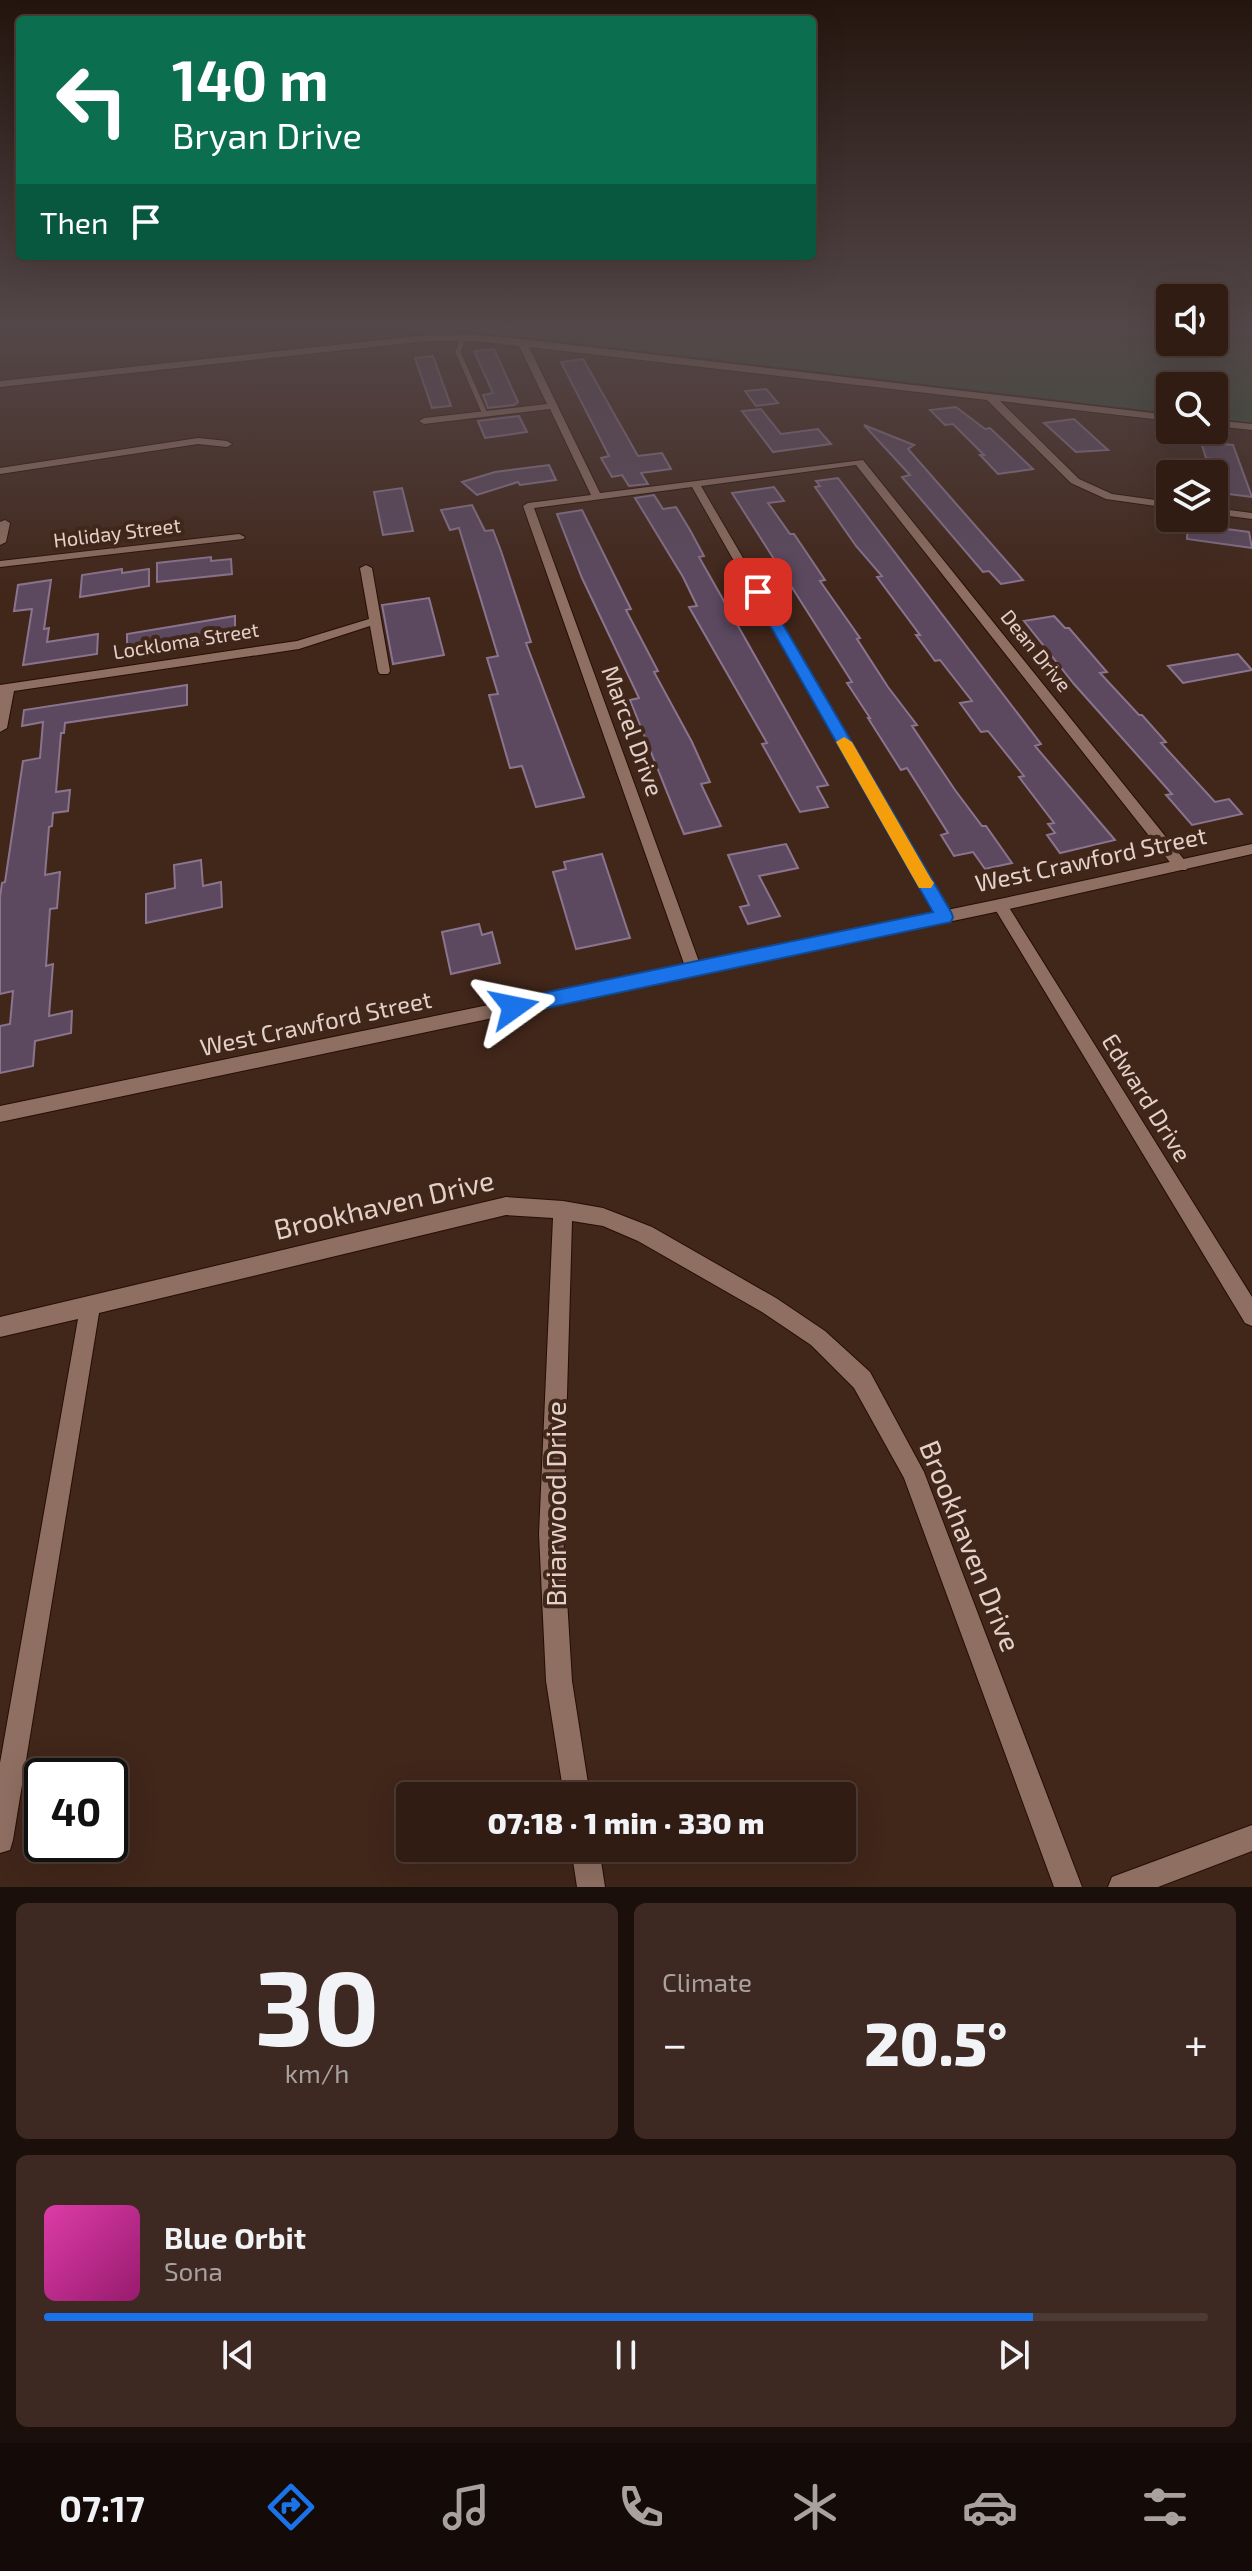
<!DOCTYPE html>
<html lang="en">
<head>
<meta charset="utf-8">
<style>
	body { margin:0; font-family:"Exo 2",sans-serif; background:#3d2922; color:#f1f3f6; height:100vh; display:flex; flex-direction:column; font-size:30px; white-space:nowrap }
	* { box-sizing:border-box; margin:0 }
	p { font-size:26px; color:#a8a1a0 }
	.icon { flex:none; width:44px; height:44px; fill:none; stroke:currentColor; stroke-width:2; stroke-linecap:round; stroke-linejoin:round }
	.map { position:relative; height:1887px; overflow:hidden }
	.sheet { display:flex; flex-direction:column; gap:16px; padding:16px; background:#1b0f0b; flex:1 }
	.sheet>* { flex:none }
	.banner { position:absolute; left:16px; top:16px; width:800px; height:244px; border-radius:8px; box-shadow:0 8px 32px #0002,0 0 0 2px #4c3a34; background:#0b6e4f; color:#fff; overflow:hidden }
	.tools { position:absolute; left:1156px; top:284px; display:grid; gap:16px }
	.tools a { display:grid; place-items:center; width:72px; height:72px; border-radius:8px; background:#311c14; box-shadow:0 8px 32px #0002,0 0 0 2px #4c3a34; font-size:40px }
	.speed { position:absolute; left:24px; top:1758px; display:flex; gap:16px; font-size:40px; font-weight:700; text-align:center }
	.speed>* { display:grid; place-content:center; width:104px; height:104px; border-radius:50%; background:#311c14; box-shadow:0 8px 32px #0002,0 0 0 2px #4c3a34; line-height:1 }
	.speed .limit { border:4px solid #111; border-radius:12px; background:#fff; color:#111 }
	.pin { position:absolute; display:grid; place-items:center; width:68px; height:68px; color:#fff; margin:-34px; border-radius:16px; box-shadow:0 4px 12px #0006 }
	.me { position:absolute; width:88px; margin:-44px; rotate:78deg; stroke-linejoin:round; filter:drop-shadow(0 0 6px #0008) }
	.turn { display:flex; align-items:center; gap:28px; height:168px; padding:0 24px; font-size:36px }
	.turn .icon { width:104px; height:104px; stroke-width:2.5 }
	.turn b { display:block; font-size:56px; line-height:68px }
	.then { display:flex; align-items:center; height:76px; padding:0 24px; background:#0003; gap:16px; font-size:30px }
	.big { font-size:60px; font-weight:800; line-height:1.1 }
	.sheet .tile { flex:1; display:flex; flex-direction:column; justify-content:center; gap:12px; min-width:0; padding:0 28px; border-radius:12px; background:#3d2922 }
	.sheet .dial { align-items:center; gap:0 }
	.dial b { font-size:104px; line-height:1 }
	.song { display:flex; align-items:center; gap:24px }
	.cover { width:96px; height:96px; border-radius:12px; background:linear-gradient(135deg,hsl(320 70% 55%),hsl(320 70% 35%)) }
	.played { height:8px; border-radius:4px; background:linear-gradient(90deg,#1a73e8 85%,#4c3a34 85%) }
	.keys { display:flex; justify-content:space-around; direction:ltr }
	.heat { display:flex; justify-content:space-between; align-items:center; font-size:44px; direction:ltr }
	.sheet .tiles { flex:1; display:grid; gap:16px; grid-template-columns:1fr 1fr }
	.tile:last-child { grid-column:span 2 }
	.trip { position:absolute; left:396px; top:1782px; width:460px; height:80px; border-radius:8px; background:#311c14; box-shadow:0 8px 32px #0002,0 0 0 2px #4c3a34; font-weight:800; line-height:80px; text-align:center }
	.tabs { display:flex; height:128px; justify-content:space-around; align-items:center; background:#140b08; color:#a8a1a0 }
	.tabs .icon { width:56px; height:56px }
	.tabs .active { color:#1a73e8 }
	.tabs b { font-size:36px; color:#f1f3f6 }
	.map>svg:first-child { display:block }
	.green { fill:#334e36 }
	.building { fill:#5c4960; stroke:#8a748e; stroke-width:2 }
	.lines { fill:none; stroke-linecap:round; stroke-linejoin:round }
	.service-casing { stroke:#260e04; stroke-width:6 }
	.minor-casing { stroke:#260e04; stroke-width:2 }
	.tertiary-casing { stroke:#260e04; stroke-width:2 }
	.service { stroke:#8f6f62; stroke-width:5 }
	.minor { fill:#8f6f62; fill-rule:evenodd }
	.tertiary { fill:#8f6f62; fill-rule:evenodd }
	.route { fill:#1a73e8; stroke:#114b97; stroke-width:2 }
	.slow { fill:#f59e0b }
	.labels { text-anchor:middle; stroke-width:8; stroke-linejoin:round; paint-order:stroke }
	.far-street-label { font-size:20px; fill:#e3d0c9; stroke:#41261a }
	.street-label { font-size:24px; fill:#e3d0c9; stroke:#41261a }
	.near-street-label { font-size:28px; fill:#e3d0c9; stroke:#41261a }
</style>
</head>
<body>
<div class="map">
<svg width="1252" height="1887" viewBox="0 0 1252 1887">
	<rect width="100%" height="100%" fill="#41261a"/>
	<path class="green" d="M 449,328 L 1170,328 L 1170,342 L 1214,342 L 1214,328 L 1252,328 L 1252,423 L 1214,418 L 1214,386 L 1170,386 L 1170,413 Z"/>
	<path class="building" d="M 494,349 L 518,402 L 514,405 L 488,408 L 483,395 L 493,393 L 474,351 Z
		M 433,356 L 451,406 L 432,408 L 415,358 Z
		M 583,359 L 638,456 L 662,453 L 671,469 L 641,473 L 648,484 L 629,486 L 622,475 L 612,477 L 601,458 L 609,456 L 561,362 Z
		M 766,389 L 778,403 L 756,406 L 745,391 Z
		M 956,407 L 985,429 L 990,428 L 1033,469 L 998,474 L 980,455 L 984,455 L 953,424 L 945,425 L 930,410 Z
		M 761,409 L 781,434 L 818,429 L 831,444 L 773,452 L 742,411 Z
		M 519,416 L 527,432 L 485,438 L 478,421 Z
		M 1074,419 L 1108,450 L 1076,452 L 1044,423 Z
		M 864,425 L 914,445 L 908,449 L 1023,580 L 1001,584 L 989,571 L 983,572 L 902,477 L 910,475 Z
		M 1201,442 L 1233,445 L 1252,497 L 1221,493 L 1213,459 L 1206,458 Z
		M 549,465 L 556,480 L 520,485 L 518,482 L 477,495 L 462,482 L 495,472 Z
		M 838,478 L 1041,744 L 1035,746 L 1115,840 L 1060,853 L 1047,835 L 1055,833 L 1048,824 L 1054,823 L 1019,777 L 1024,776 L 988,731 L 981,732 L 960,703 L 972,701 L 940,660 L 935,661 L 916,635 L 920,635 L 877,577 L 882,576 L 856,546 L 815,487 L 820,486 L 816,481 Z
		M 774,487 L 784,501 L 768,503 L 790,534 L 794,534 L 825,580 L 820,581 L 860,638 L 857,639 L 888,687 L 917,725 L 912,726 L 955,790 L 982,826 L 986,826 L 1012,863 L 985,869 L 973,852 L 954,856 L 941,835 L 948,833 L 907,768 L 901,770 L 868,718 L 870,718 L 847,683 L 852,682 L 732,493 Z
		M 402,488 L 413,531 L 383,535 L 374,492 Z
		M 654,495 L 663,509 L 676,507 L 690,530 L 704,556 L 699,557 L 828,785 L 817,787 L 828,807 L 800,812 L 762,744 L 767,743 L 689,607 L 697,606 L 683,577 L 635,498 Z
		M 472,505 L 485,531 L 493,530 L 501,551 L 531,642 L 526,643 L 584,797 L 536,807 L 522,766 L 510,768 L 489,695 L 498,694 L 487,658 L 498,656 L 459,528 L 450,530 L 441,510 Z
		M 582,510 L 631,609 L 626,610 L 658,671 L 654,672 L 692,742 L 710,782 L 701,784 L 721,826 L 684,834 L 677,817 L 630,700 L 639,698 L 582,578 L 557,514 Z
		M 1188,524 L 1249,532 L 1252,548 L 1187,539 Z
		M 211,557 L 211,561 L 231,559 L 232,574 L 157,582 L 157,563 Z
		M 122,569 L 122,573 L 149,569 L 149,586 L 80,597 L 82,575 Z
		M 51,580 L 44,629 L 49,628 L 47,642 L 98,634 L 97,654 L 23,665 L 32,609 L 14,611 L 18,585 Z
		M 429,598 L 444,655 L 393,664 L 382,605 Z
		M 235,616 L 235,635 L 127,652 L 127,634 Z
		M 1054,616 L 1065,628 L 1069,628 L 1107,672 L 1100,673 L 1139,715 L 1142,715 L 1166,742 L 1161,743 L 1215,802 L 1229,799 L 1242,814 L 1192,825 L 1166,795 L 1172,794 L 1074,684 L 1024,621 Z
		M 1238,654 L 1252,670 L 1183,683 L 1168,666 Z
		M 187,685 L 187,705 L 65,723 L 64,733 L 61,733 L 56,792 L 70,790 L 68,811 L 53,813 L 52,826 L 49,827 L 45,875 L 60,872 L 57,908 L 50,909 L 46,966 L 53,964 L 49,1016 L 72,1011 L 71,1033 L 35,1041 L 33,1066 L 0,1073 L 0,1026 L 10,1024 L 13,991 L 0,994 L 0,897 L 2,883 L 5,882 L 23,761 L 40,758 L 43,722 L 22,726 L 24,710 Z
		M 786,844 L 798,868 L 759,876 L 780,916 L 748,924 L 740,907 L 749,905 L 728,855 Z
		M 602,854 L 630,938 L 576,949 L 553,872 L 566,869 L 564,862 Z
		M 201,860 L 203,886 L 221,882 L 222,907 L 146,923 L 146,894 L 175,888 L 174,865 Z
		M 479,924 L 482,935 L 492,932 L 500,963 L 451,974 L 442,932 Z"/>
	<g class="lines">
		<defs>
			<path id="service" d="M 463,338 L 458,352 L 485,414"/>
			<path id="minor" d="M 428,335 L 476,335 L 522,339 L 1170,415 L 1170,421 L 1000,401 L 1079,479 L 1112,494 L 1170,502 L 1170,508 L 1106,499 L 1071,483 L 987,400 L 529,347 L 600,493 L 863,460 L 1186,862 L 1189,866 L 1186,870 L 1176,870 L 856,465 L 701,486 L 950,913 L 952,917 L 950,921 L 938,921 L 692,487 L 534,508 L 702,970 L 700,975 L 688,975 L 523,506 L 528,503 L 591,495 L 550,409 L 424,424 L 419,421 L 424,418 L 547,404 L 519,346 L 476,341 L 428,341 L 0,387 L 0,381 Z
				M 1214,420 L 1252,424 L 1252,430 L 1214,426 Z
				M 198,438 L 227,441 L 232,444 L 227,447 L 198,444 L 0,474 L 0,468 Z
				M 1214,508 L 1252,513 L 1252,519 L 1214,514 Z
				M 5,520 L 10,523 L 6,542 L 0,545 L 0,522 Z
				M 239,534 L 245,537 L 243,539 L 0,567 L 0,561 Z
				M 366,565 L 372,568 L 390,671 L 388,674 L 380,674 L 378,671 L 370,626 L 299,649 L 14,691 L 7,728 L 0,732 L 0,685 L 297,641 L 369,619 L 360,568 Z
				M 1000,899 L 1005,901 L 1252,1297 L 1252,1326 L 1245,1323 L 995,909 L 992,905 L 995,901 Z
				M 506,1197 L 563,1201 L 603,1208 L 652,1227 L 776,1298 L 825,1331 L 870,1372 L 924,1472 L 1082,1887 L 1054,1887 L 904,1478 L 854,1388 L 811,1345 L 762,1312 L 638,1241 L 603,1226 L 572,1221 L 563,1534 L 572,1681 L 590,1796 L 564,1796 L 546,1681 L 539,1534 L 553,1218 L 506,1215 L 99,1313 L 13,1840 L 10,1850 L 0,1853 L 0,1763 L 78,1319 L 0,1337 L 0,1317 Z
				M 1252,1825 L 1252,1851 L 1158,1887 L 1108,1887 L 1112,1877 Z
				M 571,1848 L 599,1848 L 605,1887 L 577,1887 Z"/>
			<path id="tertiary" d="M 1252,844 L 1252,854 L 1000,911 L 0,1122 L 0,1106 L 1000,899 Z"/>
		</defs>
		<use href="#service" class="service-casing"/>
		<use href="#minor" class="minor-casing"/>
		<use href="#tertiary" class="tertiary-casing"/>
		<use href="#service" class="service"/>
		<use href="#minor" class="minor"/>
		<use href="#tertiary" class="tertiary"/>
	</g>
	<linearGradient id="sky" x2="0" y2="1"><stop stop-color="#24150e"/><stop offset="0.55" stop-color="#544749"/><stop offset="1" stop-color="#544749" stop-opacity="0"/></linearGradient>
	<rect width="1252" height="593" fill="url(#sky)"/>
	<path class="route" d="M 758,588 L 764,592 L 951,912 L 953,917 L 951,922 L 514,1015 L 508,1013 L 505,1007 L 508,1002 L 514,999 L 933,912 L 751,592 Z"/>
	<path class="slow" d="M 844,737 L 852,742 L 931,879 L 934,883 L 931,888 L 919,888 L 836,742 Z"/>
	<g class="labels">
		<g class="far-street-label">
			<text transform="translate(117 533) rotate(-7)" y="7">Holiday Street</text>
			<text transform="translate(186 641) rotate(-9)" y="7">Lockloma Street</text>
			<text transform="translate(1036 651) rotate(51)" y="7">Dean Drive</text>
		</g>
		<g class="street-label">
			<text transform="translate(632 731) rotate(70)" y="8">Marcel Drive</text>
			<text transform="translate(1091 860) rotate(-12)" y="8">West Crawford Street</text>
			<text transform="translate(316 1024) rotate(-12)" y="8">West Crawford Street</text>
			<text transform="translate(1146 1098) rotate(58)" y="8">Edward Drive</text>
		</g>
		<g class="near-street-label">
			<text transform="translate(384 1205) rotate(-13)" y="10">Brookhaven Drive</text>
			<text transform="translate(556 1504) rotate(-90)" y="10">Briarwood Drive</text>
			<text transform="translate(970 1546) rotate(68)" y="10">Brookhaven Drive</text>
		</g>
	</g>
</svg>
<div class="tools">
<a><svg class="icon" aria-label="sound" viewBox="0 0 24 24"><path d="M4 9h4l5-4v14l-5-4H4zM17 9q2 3 0 6"/></svg></a>
<a><svg class="icon" aria-label="search" viewBox="0 0 24 24"><circle cx="10" cy="10" r="6"/><path d="M15 15l6 6"/></svg></a>
<a><svg class="icon" aria-label="layers" viewBox="0 0 24 24"><path d="M12 4l9 5-9 5-9-5zM3 14l9 5 9-5"/></svg></a>
</div>
<div class="speed"><div class="limit">40</div></div>
<div class="pin" style="left:758px;top:592px;background:#d93025"><svg class="icon" aria-label="arrive" viewBox="0 0 24 24"><path d="M6 21V4h12l-3 4 3 4H6"/></svg></div>
<svg class="me" style="left:514px;top:1007px" viewBox="-20 -20 40 40"><path d="M0-17L14 15 0 8-14 15z" fill="#1a73e8" stroke="#fff" stroke-width="4"/></svg>
<div class="trip">07:18 · 1 min · 330 m</div>
<div class="banner">
<div class="turn"><svg class="icon" aria-label="left" viewBox="0 0 24 24"><path d="M17 20v-9H6M10 6l-5 5 5 5"/></svg><div><b>140 m</b>Bryan Drive</div></div>
<div class="then">Then<svg class="icon" aria-label="arrive" viewBox="0 0 24 24"><path d="M6 21V4h12l-3 4 3 4H6"/></svg></div>
</div>
</div>
<section class="sheet">
<div class="tiles">
<div class="tile dial"><b>30</b><p>km/h</p></div>
<div class="tile"><p>Climate</p>
<div class="heat"><a>−</a><b class="big">20.5°</b><a>+</a></div>
</div>
<div class="tile">
<div class="song"><i class="cover"></i><div><b>Blue Orbit</b><p>Sona</p></div></div>
<div class="played"></div>
<div class="keys"><svg class="icon" aria-label="previous" viewBox="0 0 24 24"><path d="M18 5L8 12l10 7zM5 5v14"/></svg><svg class="icon" aria-label="pause" viewBox="0 0 24 24"><path d="M8 5v14M16 5v14"/></svg><svg class="icon" aria-label="next" viewBox="0 0 24 24"><path d="M6 5l10 7-10 7zM19 5v14"/></svg></div>
</div>
</div>
</section>
<nav class="tabs">
<b>07:17</b>
<svg class="icon active" aria-label="directions" viewBox="0 0 24 24"><path d="M12 3l9 9-9 9-9-9zM9 14v-3h6M13 9l2 2-2 2"/></svg>
<svg class="icon" aria-label="music" viewBox="0 0 24 24"><path d="M9 18V5l10-2v13"/><circle cx="6" cy="18" r="3"/><circle cx="16" cy="16" r="3"/></svg>
<svg class="icon" aria-label="phone" viewBox="0 0 24 24"><path d="M5 4h4l2 5-3 2q2 4 5 5l2-3 5 2v4C11 20 4 13 5 4z"/></svg>
<svg class="icon" aria-label="climate" viewBox="0 0 24 24"><path d="M12 3v18M4 7l16 10M4 17L20 7"/></svg>
<svg class="icon" aria-label="car" viewBox="0 0 24 24"><path d="M5 17H2v-5l4-1 3-4h7l3 4 3 1v5h-3M9 17h6M6 11h13"/><circle cx="7" cy="17" r="2"/><circle cx="17" cy="17" r="2"/></svg>
<svg class="icon" aria-label="filters" viewBox="0 0 24 24"><path d="M4 7h16M4 17h16"/><circle cx="9" cy="7" r="2"/><circle cx="15" cy="17" r="2"/></svg>
</nav>
</body>
</html>
